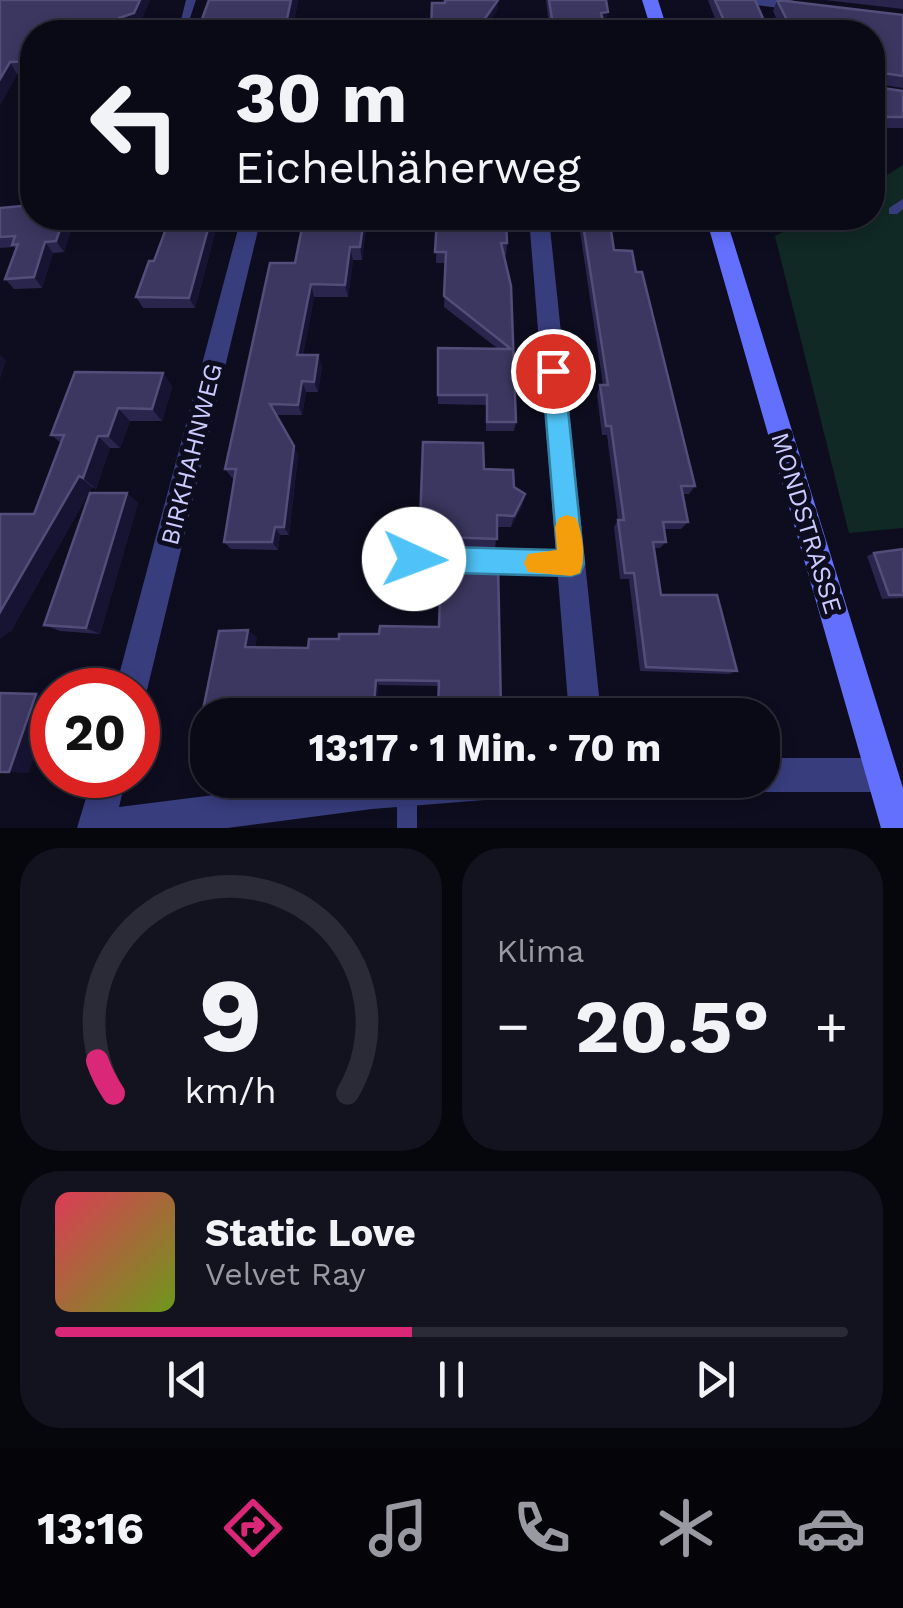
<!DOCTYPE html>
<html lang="de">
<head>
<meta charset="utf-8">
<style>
	body { margin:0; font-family:"Work Sans",sans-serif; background:#131320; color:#f1f3f6; height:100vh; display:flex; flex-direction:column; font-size:38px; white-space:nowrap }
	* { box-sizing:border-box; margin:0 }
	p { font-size:32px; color:#999aa1 }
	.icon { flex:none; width:55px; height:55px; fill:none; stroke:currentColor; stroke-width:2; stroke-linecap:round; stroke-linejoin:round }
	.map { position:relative; height:828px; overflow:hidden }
	.panel { display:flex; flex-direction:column; gap:20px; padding:20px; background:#06060d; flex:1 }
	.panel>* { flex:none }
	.guide { position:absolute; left:20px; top:20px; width:865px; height:210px; border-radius:40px; box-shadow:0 5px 15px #0003,0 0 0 2px #2a2b36; background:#0a0a17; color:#f1f3f6; overflow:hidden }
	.speed { position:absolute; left:30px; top:668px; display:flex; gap:20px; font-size:50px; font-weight:700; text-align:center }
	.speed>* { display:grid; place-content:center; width:130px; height:130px; border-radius:50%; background:#0a0a17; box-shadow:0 5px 15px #0003,0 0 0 2px #2a2b36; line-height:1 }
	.speed .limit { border:15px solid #d22; background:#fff; color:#111 }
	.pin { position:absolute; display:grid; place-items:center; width:85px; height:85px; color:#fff; margin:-42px; border:5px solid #fff; border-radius:50%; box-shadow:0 2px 10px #0007 }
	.me { position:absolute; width:110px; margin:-55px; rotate:92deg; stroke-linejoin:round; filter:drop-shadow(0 0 8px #0008) }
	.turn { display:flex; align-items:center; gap:35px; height:210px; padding:0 50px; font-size:45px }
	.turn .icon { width:130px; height:130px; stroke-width:2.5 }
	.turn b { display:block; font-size:70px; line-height:85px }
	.big { font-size:75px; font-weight:700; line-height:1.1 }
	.panel .card { flex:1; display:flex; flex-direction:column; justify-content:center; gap:15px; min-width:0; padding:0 35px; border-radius:40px; background:#131320 }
	.panel .dial { align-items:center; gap:0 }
	.dial svg { height:260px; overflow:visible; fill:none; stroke:#2a2b36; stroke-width:7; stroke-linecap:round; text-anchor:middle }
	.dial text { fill:#f1f3f6; stroke:none }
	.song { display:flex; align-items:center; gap:30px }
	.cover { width:120px; height:120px; border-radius:15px; background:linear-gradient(135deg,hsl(350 70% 55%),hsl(80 70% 35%)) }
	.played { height:10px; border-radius:5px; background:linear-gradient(90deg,#db2777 45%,#2a2b36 45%) }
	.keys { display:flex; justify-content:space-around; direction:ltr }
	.heat { display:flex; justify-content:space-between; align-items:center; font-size:55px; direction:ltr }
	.panel .tiles { flex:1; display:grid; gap:20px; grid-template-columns:1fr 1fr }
	.card:last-child { grid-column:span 2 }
	.trip { position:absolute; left:190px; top:698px; width:590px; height:100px; border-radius:40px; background:#0a0a17; box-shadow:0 5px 15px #0003,0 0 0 2px #2a2b36; font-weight:700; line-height:100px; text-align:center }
	.tabs { display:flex; height:160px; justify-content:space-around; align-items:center; background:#040409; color:#999aa1 }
	.tabs .icon { width:70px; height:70px }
	.tabs .current { color:#db2777 }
	.tabs b { font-size:45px; color:#f1f3f6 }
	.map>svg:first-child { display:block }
	.green { fill:#102925 }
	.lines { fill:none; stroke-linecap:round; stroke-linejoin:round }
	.lane { fill:#383d7e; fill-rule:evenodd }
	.street { fill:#383d7e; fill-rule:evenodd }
	.secondary { fill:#6370fe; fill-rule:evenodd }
	.wall { fill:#29254d }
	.shaded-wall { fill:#171433 }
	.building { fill:#3b3760; stroke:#524e79; stroke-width:2.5 }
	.route { fill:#4fc3f7; stroke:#337fa1; stroke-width:2.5 }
	.slow { fill:#f59e0b }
	.labels { text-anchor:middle; stroke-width:10; stroke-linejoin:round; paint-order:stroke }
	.street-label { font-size:25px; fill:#cccbff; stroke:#0e0d1f }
</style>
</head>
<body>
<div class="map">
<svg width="903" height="828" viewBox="0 0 903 828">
	<rect width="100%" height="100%" fill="#0e0d1f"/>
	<path class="green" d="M 903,165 L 903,528 L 849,533 L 775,236 L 811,218 L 872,218 L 873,184 Z"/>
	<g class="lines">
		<path class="lane" d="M 186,0 L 196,0 L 188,24 L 144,32 L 127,32 L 181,20 Z
			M 523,24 L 528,27 L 527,32 L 518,32 L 518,27 Z
			M 903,199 L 903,209 L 897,214 L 889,214 L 889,208 Z
			M 414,551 L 571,556 L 577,558 L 580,564 L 577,570 L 571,572 L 414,567 L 408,565 L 405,559 L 408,553 Z
			M 408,780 L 414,783 L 417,790 L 417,828 L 397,828 L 397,790 L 400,783 Z"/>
		<path class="street" d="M 748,0 L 790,0 L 817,7 L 809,12 L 756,5 Z
			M 241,218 L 261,218 L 147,690 L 138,703 L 138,690 L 115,690 Z
			M 529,218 L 549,218 L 601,715 L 569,715 Z
			M 762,758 L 882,758 L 894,763 L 899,775 L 894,787 L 882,792 L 762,792 L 750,787 L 747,780 L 762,780 Z
			M 93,775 L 127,775 L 119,807 L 333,780 L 539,780 L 534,792 L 522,797 L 372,809 L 227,828 L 77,828 Z"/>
		<path class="secondary" d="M 642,0 L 658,0 L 668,32 L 652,32 Z
			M 706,218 L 726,218 L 903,788 L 903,828 L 881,828 Z"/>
	</g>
	<path class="wall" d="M 0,0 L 150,0 L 139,25 L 132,28 L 134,32 L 32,32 L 32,73 L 17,74 L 0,105 Z
		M 209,0 L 298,0 L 292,32 L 206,32 L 202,19 Z
		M 546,0 L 606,0 L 606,23 L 604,24 L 606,32 L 550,32 Z
		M 708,0 L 755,0 L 765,23 L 778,22 L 773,11 L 777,0 L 903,15 L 903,88 L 876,84 L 876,87 L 903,91 L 903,128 L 872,128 L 872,32 L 720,32 Z
		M 825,0 L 903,0 L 903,9 Z
		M 0,208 L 32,218 L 75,218 L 64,252 L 53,253 L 42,288 L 14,289 L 5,279 L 16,250 L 14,247 L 0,248 Z
		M 154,218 L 219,218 L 195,308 L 143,308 L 136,297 L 154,261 L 167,226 L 158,226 Z
		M 284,218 L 383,218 L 383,221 L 367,221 L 362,260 L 353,260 L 348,297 L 314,297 L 303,355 L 318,355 L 322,366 L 318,392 L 306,392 L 302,415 L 276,415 L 298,455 L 289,535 L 280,535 L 278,550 L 231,549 L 224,542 L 235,478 L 232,478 L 225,469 L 295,263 L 303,220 L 285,220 Z
		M 432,218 L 500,218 L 507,243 L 506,255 L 503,255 L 516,422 L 514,431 L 486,431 L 486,405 L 438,404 L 438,348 L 497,348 L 444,307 L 446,263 L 436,263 L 437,222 L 432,221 Z
		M 578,218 L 609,218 L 614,250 L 636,272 L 695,486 L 689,494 L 682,494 L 688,522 L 681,529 L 664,529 L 666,542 L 660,548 L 654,548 L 661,595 L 737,671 L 729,674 L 640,671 L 629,579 L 620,579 L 614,527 L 618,520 L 607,435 L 602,435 L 597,394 L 600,385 L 603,385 Z
		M 163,373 L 172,387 L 162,421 L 130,421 L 120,448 L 110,448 L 96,489 L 92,487 L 11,631 L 0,638 L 0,514 L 34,514 L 61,443 L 51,435 Z
		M 484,469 L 525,494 L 522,506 L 511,527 L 497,527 L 495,550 L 442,548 L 442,536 L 421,536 L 420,524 Z
		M 127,493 L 138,503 L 100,634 L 60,631 L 44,625 Z
		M 903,549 L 903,598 L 882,599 L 867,556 L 874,553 Z
		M 339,634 L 501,710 L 499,714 L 438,713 L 438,686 L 379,685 L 208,715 L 208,721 L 201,720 L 257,637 L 255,647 L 308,648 L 339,639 Z"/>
	<path class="shaded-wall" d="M 140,0 L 150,0 L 139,25 L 132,28 L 134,32 L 127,32 L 119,23 L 119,18 Z
		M 291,0 L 298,0 L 292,32 L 290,32 L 287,19 Z
		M 498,0 L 498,10 L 482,32 L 480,32 L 481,24 Z
		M 608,12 L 606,23 L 599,24 L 601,13 Z
		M 10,62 L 17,74 L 0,105 L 0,79 Z
		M 64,218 L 75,218 L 64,252 L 56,241 Z
		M 211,218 L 219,218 L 195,308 L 189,298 Z
		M 364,218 L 366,218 L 367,221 L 362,260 L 360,247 Z
		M 45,242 L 53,253 L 42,288 L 34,277 Z
		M 350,247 L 353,260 L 348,297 L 345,285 Z
		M 311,284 L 314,297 L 301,366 L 297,355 Z
		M 0,355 L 6,361 L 0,379 Z
		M 318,355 L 322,366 L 318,392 L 314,382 Z
		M 163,373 L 172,387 L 162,421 L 152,409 Z
		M 302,381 L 306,392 L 302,415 L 298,405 Z
		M 118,408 L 130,421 L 120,448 L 108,436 Z
		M 98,436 L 110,448 L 96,489 L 83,478 Z
		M 294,446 L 298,455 L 289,535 L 284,527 Z
		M 79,476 L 92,487 L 11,631 L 3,637 L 0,637 L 0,612 Z
		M 127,493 L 138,503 L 100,634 L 86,628 Z
		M 525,494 L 522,506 L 511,527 L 514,516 Z
		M 275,527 L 280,535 L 278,550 L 272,542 Z
		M 248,630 L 257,637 L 254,653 L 245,647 Z
		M 376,680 L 379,685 L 377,715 L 373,715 Z
		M 36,694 L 52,698 L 52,700 L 29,773 L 9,772 Z"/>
	<path class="building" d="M 0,0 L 140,0 L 134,13 L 119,18 L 119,23 L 130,24 L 127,32 L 32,32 L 32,61 L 10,62 L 0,79 Z
		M 209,0 L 291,0 L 287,19 L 202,19 Z
		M 445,0 L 498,0 L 481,24 L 480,32 L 431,32 L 432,3 L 445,3 Z
		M 549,0 L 606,0 L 608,12 L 601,13 L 606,32 L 554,32 Z
		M 715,0 L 755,0 L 765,23 L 788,22 L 777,0 L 903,15 L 903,76 L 876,72 L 876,87 L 903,91 L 903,117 L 872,117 L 872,32 L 729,32 Z
		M 32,205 L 32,218 L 64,218 L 56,241 L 45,242 L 34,277 L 5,279 L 18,244 L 12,245 L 15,236 L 0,237 L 0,208 Z
		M 170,218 L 211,218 L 189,298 L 136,297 L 149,261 L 154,261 Z
		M 304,218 L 364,218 L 360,247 L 350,247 L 345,285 L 311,284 L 297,355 L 318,355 L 314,382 L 302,381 L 298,405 L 270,404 L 294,446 L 284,527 L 275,527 L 272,542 L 224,542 L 236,469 L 225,469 L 270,263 L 295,263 Z
		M 437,218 L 506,219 L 507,243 L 501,243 L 511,286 L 516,422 L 487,422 L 487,395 L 438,395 L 438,348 L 511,349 L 444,296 L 446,252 L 435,252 Z
		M 582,218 L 609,218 L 614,250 L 632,251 L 636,272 L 642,272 L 695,486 L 681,486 L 688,522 L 663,522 L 666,542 L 653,542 L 661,595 L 717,595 L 737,671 L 646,667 L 634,573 L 625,573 L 618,520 L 624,520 L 611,426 L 606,426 L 600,385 L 608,385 Z
		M 75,372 L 163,373 L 152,409 L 118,408 L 108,436 L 98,436 L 83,478 L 79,476 L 0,612 L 0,514 L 34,514 L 64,435 L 51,435 Z
		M 423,442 L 483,443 L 484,469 L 513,470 L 514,487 L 525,494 L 514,516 L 497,515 L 497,539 L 442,537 L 442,525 L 420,524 Z
		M 90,493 L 127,493 L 86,628 L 44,625 Z
		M 903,549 L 903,595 L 889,595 L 874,553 Z
		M 441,562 L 498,564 L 501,710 L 438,709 L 439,681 L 376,680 L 373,715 L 208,715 L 208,720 L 201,720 L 219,631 L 248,630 L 245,647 L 308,648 L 309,639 L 339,639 L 339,634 L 379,634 L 380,626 L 439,627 Z
		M 0,693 L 36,694 L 9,772 L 0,772 Z"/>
	<path class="route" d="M 553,362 L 564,371 L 584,564 L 580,573 L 571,576 L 414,572 L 405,568 L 401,559 L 405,550 L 414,546 L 557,550 L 542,371 Z"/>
	<path class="slow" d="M 567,515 L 576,518 C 583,534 586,557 580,573 L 571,576 L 528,572 L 524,563 L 528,554 L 557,550 L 555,527 L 559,518 Z"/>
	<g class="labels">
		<g class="street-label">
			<text transform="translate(191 454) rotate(-76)" y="9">BIRKHAHNWEG</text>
			<text transform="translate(807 523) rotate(73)" y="9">MONDSTRASSE</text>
		</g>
	</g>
</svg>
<div class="speed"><div class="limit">20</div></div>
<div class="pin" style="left:553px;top:371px;background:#d93025"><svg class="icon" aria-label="arrive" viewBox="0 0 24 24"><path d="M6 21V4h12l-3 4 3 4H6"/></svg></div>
<svg class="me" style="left:414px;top:559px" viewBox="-20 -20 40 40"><circle r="19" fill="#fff"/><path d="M0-13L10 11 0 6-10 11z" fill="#4fc3f7"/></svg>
<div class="trip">13:17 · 1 Min. · 70 m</div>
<div class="guide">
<div class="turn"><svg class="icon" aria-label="left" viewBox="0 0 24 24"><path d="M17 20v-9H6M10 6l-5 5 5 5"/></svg><div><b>30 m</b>Eichelhäherweg</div></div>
</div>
</div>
<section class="panel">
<div class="tiles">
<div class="card dial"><svg viewBox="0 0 100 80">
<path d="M14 69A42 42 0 1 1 86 69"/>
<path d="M14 69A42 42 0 0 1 9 59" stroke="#db2777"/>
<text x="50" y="56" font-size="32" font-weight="700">9</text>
<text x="50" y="72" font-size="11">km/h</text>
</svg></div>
<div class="card"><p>Klima</p>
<div class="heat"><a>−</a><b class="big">20.5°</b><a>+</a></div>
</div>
<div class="card">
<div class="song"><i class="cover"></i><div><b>Static Love</b><p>Velvet Ray</p></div></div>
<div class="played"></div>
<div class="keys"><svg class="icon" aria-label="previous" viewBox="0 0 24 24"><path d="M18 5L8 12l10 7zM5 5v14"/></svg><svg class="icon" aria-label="pause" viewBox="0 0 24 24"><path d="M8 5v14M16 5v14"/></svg><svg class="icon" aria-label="next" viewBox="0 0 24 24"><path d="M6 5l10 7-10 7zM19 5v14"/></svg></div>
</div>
</div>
</section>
<nav class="tabs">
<b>13:16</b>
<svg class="icon current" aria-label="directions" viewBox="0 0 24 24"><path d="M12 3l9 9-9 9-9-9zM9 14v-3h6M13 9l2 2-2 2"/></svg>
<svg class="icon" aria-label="music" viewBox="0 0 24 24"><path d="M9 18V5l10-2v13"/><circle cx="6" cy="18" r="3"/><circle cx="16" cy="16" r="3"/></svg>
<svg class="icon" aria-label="phone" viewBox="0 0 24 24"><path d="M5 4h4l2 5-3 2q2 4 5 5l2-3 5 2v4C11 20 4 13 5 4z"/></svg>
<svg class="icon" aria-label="climate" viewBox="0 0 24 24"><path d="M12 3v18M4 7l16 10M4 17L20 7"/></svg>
<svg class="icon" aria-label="car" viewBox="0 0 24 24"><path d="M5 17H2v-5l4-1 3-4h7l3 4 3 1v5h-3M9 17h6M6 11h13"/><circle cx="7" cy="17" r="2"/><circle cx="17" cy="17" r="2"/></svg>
</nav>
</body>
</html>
